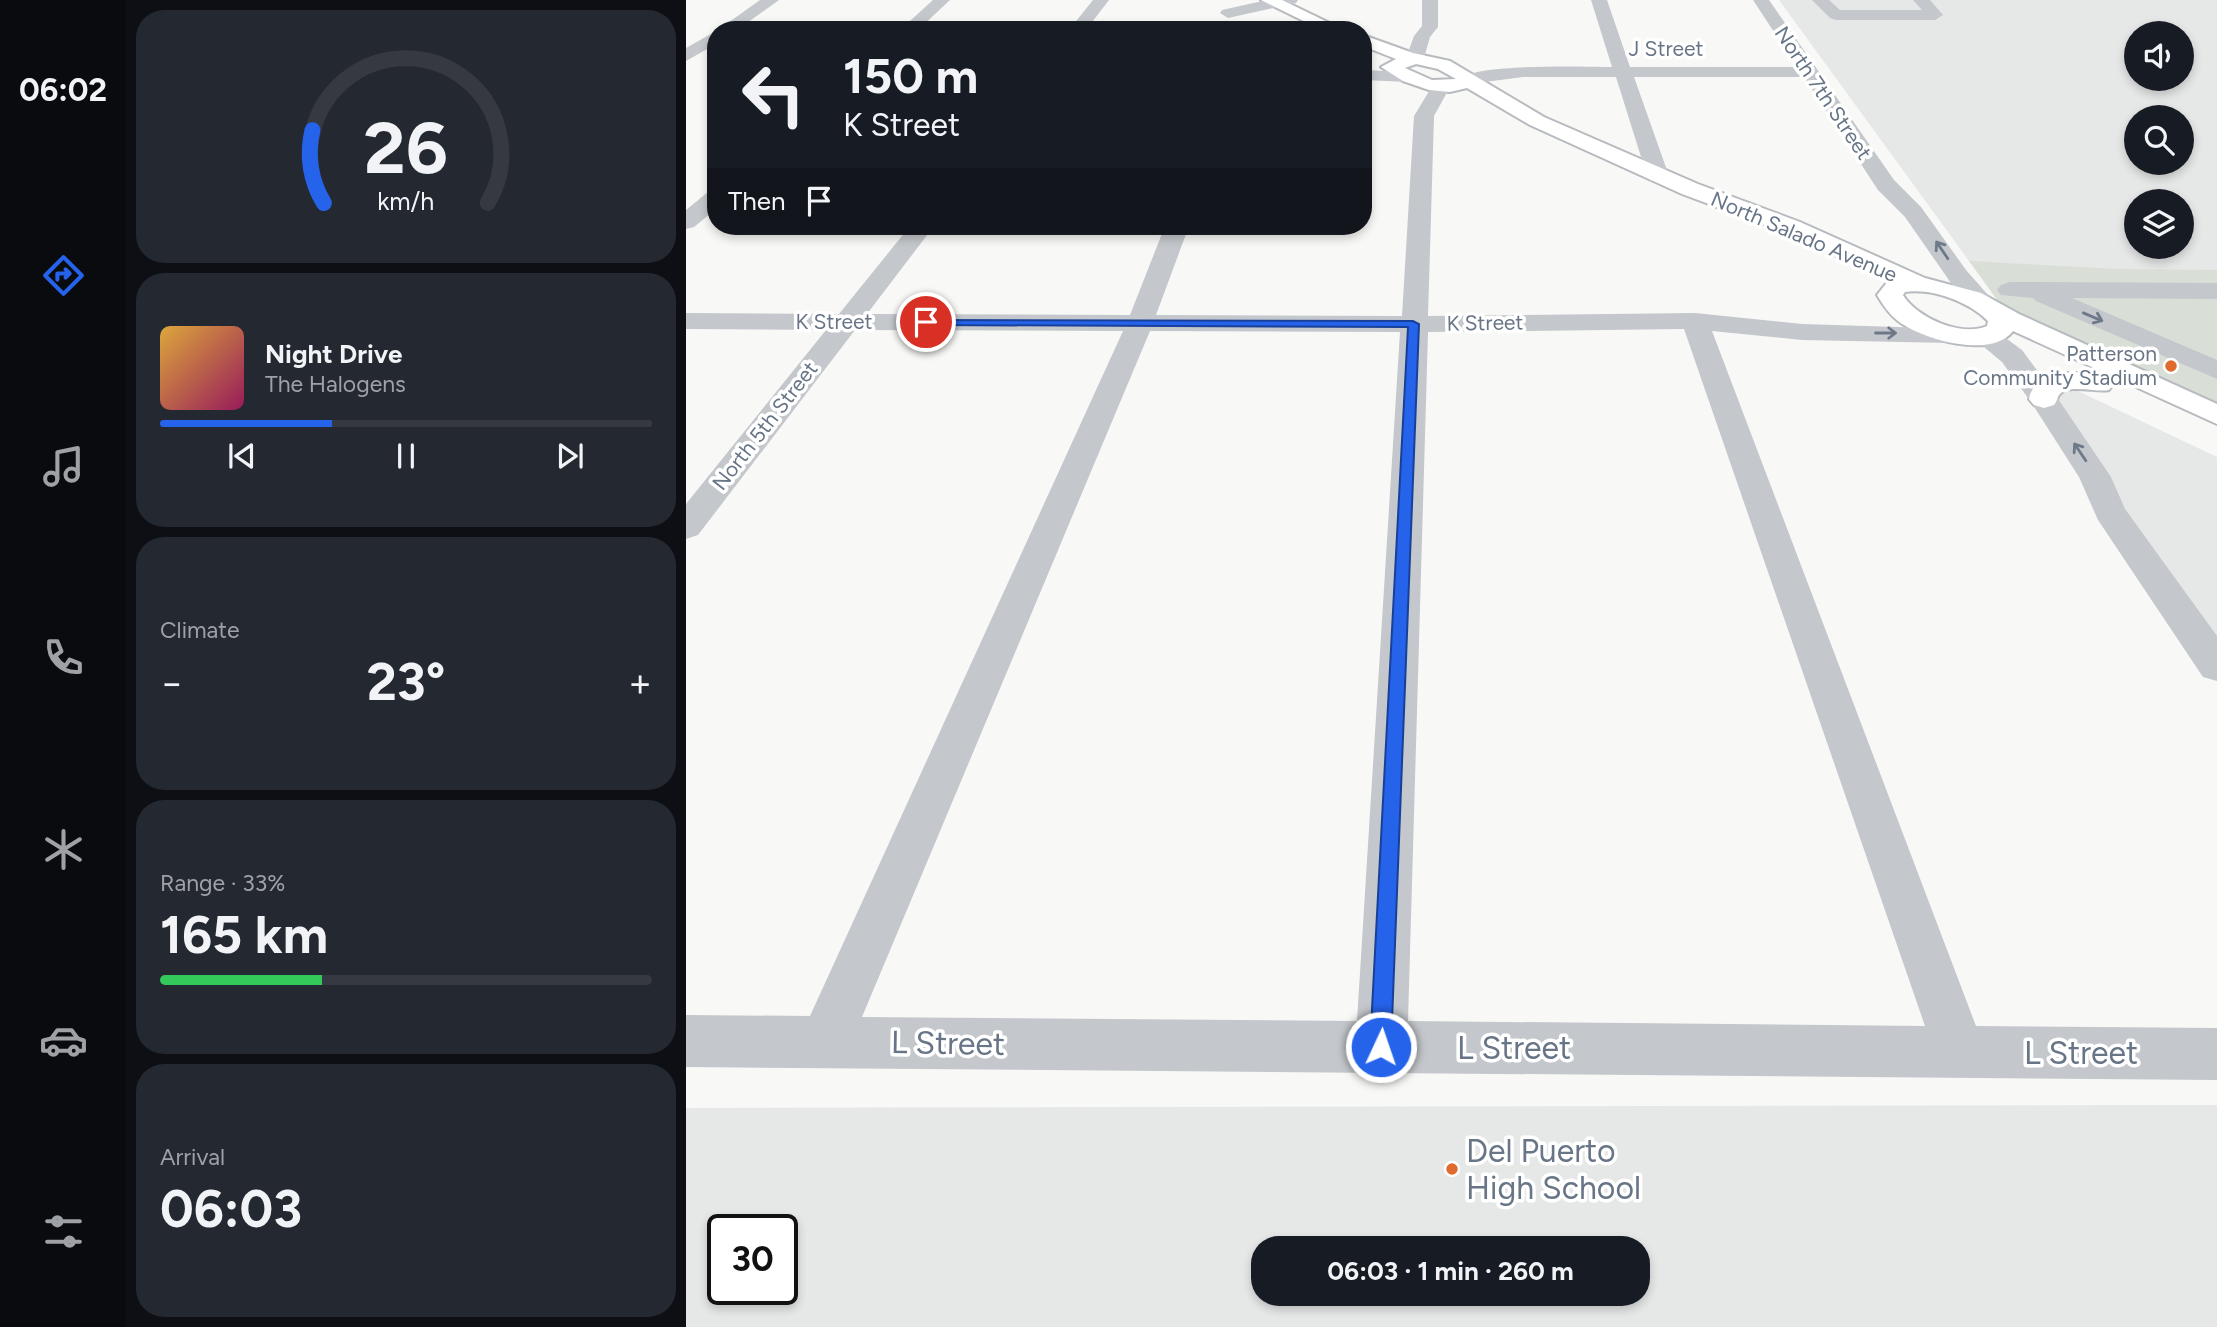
<!DOCTYPE html>
<html lang="en">
<head>
<meta charset="utf-8">
<style>
	body { margin:0; font-family:Figtree,sans-serif; background:#242831; color:#f1f3f6; height:100vh; display:flex; flex-direction:column; font-size:26px; white-space:nowrap }
	* { box-sizing:border-box; margin:0 }
	p { font-size:23px; color:#9ea1a6 }
	.icon { flex:none; width:38px; height:38px; fill:none; stroke:currentColor; stroke-width:2; stroke-linecap:round; stroke-linejoin:round }
	.map { position:relative; flex:1; overflow:hidden }
	.details { display:flex; flex-direction:column; gap:10px; padding:10px; background:#0d0f14; width:560px }
	.details>* { flex:none }
	.top-card { position:absolute; left:21px; top:21px; width:665px; height:214px; border-radius:28px; box-shadow:0 4px 10px #0003; background:#171b24; color:#f1f3f6; overflow:hidden }
	.buttons { position:absolute; left:1438px; top:21px; display:grid; gap:14px }
	.buttons a { display:grid; place-items:center; width:70px; height:70px; border-radius:50%; background:#171b24; box-shadow:0 4px 10px #0003; font-size:35px }
	.speed { position:absolute; left:21px; top:1214px; display:flex; gap:14px; font-size:35px; font-weight:700; text-align:center }
	.speed>* { display:grid; place-content:center; width:91px; height:91px; border-radius:50%; background:#171b24; box-shadow:0 4px 10px #0003; line-height:1 }
	.speed .limit { border:4px solid #111; border-radius:10px; background:#fff; color:#111 }
	.pin { position:absolute; display:grid; place-items:center; width:60px; height:60px; color:#fff; margin:-30px; border:4px solid #fff; border-radius:50%; box-shadow:0 2px 7px #0007 }
	.me { position:absolute; width:77px; margin:-38px; rotate:3deg; stroke-linejoin:round; filter:drop-shadow(0 0 5px #0008) }
	.turn { display:flex; align-items:center; gap:24px; height:147px; padding:0 21px; font-size:32px }
	.turn .icon { width:91px; height:91px; stroke-width:2.5 }
	.turn b { display:block; font-size:49px; line-height:60px }
	.then { display:flex; align-items:center; height:66px; padding:0 21px; background:#0003; gap:14px; font-size:26px }
	.big { font-size:52px; font-weight:700; line-height:1.1 }
	.details .tile { flex:1; display:flex; flex-direction:column; justify-content:center; gap:10px; min-width:0; padding:0 24px; border-radius:28px; background:#242831 }
	.details .dial { align-items:center; gap:0 }
	.dial svg { height:182px; overflow:visible; fill:none; stroke:#363941; stroke-width:7; stroke-linecap:round; text-anchor:middle }
	.dial text { fill:#f1f3f6; stroke:none }
	.song { display:flex; align-items:center; gap:21px }
	.cover { width:84px; height:84px; border-radius:10px; background:linear-gradient(135deg,hsl(40 70% 55%),hsl(330 70% 35%)) }
	.played { height:7px; border-radius:4px; background:linear-gradient(90deg,#2563eb 35%,#363941 35%) }
	.keys { display:flex; justify-content:space-around; direction:ltr }
	.heat { display:flex; justify-content:space-between; align-items:center; font-size:38px; direction:ltr }
	.charge { height:10px; border-radius:5px; background:linear-gradient(90deg,#34c759 33%,#363941 0) }
	.trip { position:absolute; left:565px; top:1236px; width:399px; height:70px; border-radius:28px; background:#171b24; box-shadow:0 4px 10px #0003; font-weight:700; line-height:70px; text-align:center }
	main { display:flex; flex:1; min-height:0 }
	.tab-bar { display:flex; flex-direction:column; width:126px; justify-content:space-around; align-items:center; background:#090b0e; color:#9ea1a6 }
	.tab-bar .icon { width:49px; height:49px }
	.tab-bar .selected { color:#2563eb }
	.tab-bar b { font-size:32px; color:#f1f3f6 }
	.map>svg:first-child { display:block }
	.built { fill:#e6e7e7; fill-rule:evenodd }
	.green { fill:#d9dfd7 }
	.lines { fill:none; stroke-linecap:round; stroke-linejoin:round }
	.major-casing { stroke:#b7bbbf; stroke-width:4 }
	.minor { fill:#c4c7cb; fill-rule:evenodd }
	.major { fill:#fff; fill-rule:evenodd }
	.oneway { stroke:#6d7989 }
	.route { fill:#2563eb; stroke:#184099; stroke-width:2 }
	.poi-dot { fill:#e06b2e; stroke:#fff; stroke-width:2.5 }
	.labels { text-anchor:middle; stroke-width:7; stroke-linejoin:round; paint-order:stroke }
	.far-street-label { font-size:21px; fill:#687586; stroke:#fff }
	.far-poi-label { font-size:21px; fill:#687586; stroke:#fff; text-anchor:end }
	.near-street-label { font-size:32px; fill:#687586; stroke:#fff }
	.near-poi-label { font-size:32px; fill:#687586; stroke:#fff; text-anchor:start }
</style>
</head>
<body>
<main>
<nav class="tab-bar">
<b>06:02</b>
<svg class="icon selected" aria-label="directions" viewBox="0 0 24 24"><path d="M12 3l9 9-9 9-9-9zM9 14v-3h6M13 9l2 2-2 2"/></svg>
<svg class="icon" aria-label="music" viewBox="0 0 24 24"><path d="M9 18V5l10-2v13"/><circle cx="6" cy="18" r="3"/><circle cx="16" cy="16" r="3"/></svg>
<svg class="icon" aria-label="phone" viewBox="0 0 24 24"><path d="M5 4h4l2 5-3 2q2 4 5 5l2-3 5 2v4C11 20 4 13 5 4z"/></svg>
<svg class="icon" aria-label="climate" viewBox="0 0 24 24"><path d="M12 3v18M4 7l16 10M4 17L20 7"/></svg>
<svg class="icon" aria-label="car" viewBox="0 0 24 24"><path d="M5 17H2v-5l4-1 3-4h7l3 4 3 1v5h-3M9 17h6M6 11h13"/><circle cx="7" cy="17" r="2"/><circle cx="17" cy="17" r="2"/></svg>
<svg class="icon" aria-label="filters" viewBox="0 0 24 24"><path d="M4 7h16M4 17h16"/><circle cx="9" cy="7" r="2"/><circle cx="15" cy="17" r="2"/></svg>
</nav>
<section class="details">
<div class="tile dial"><svg viewBox="0 0 100 80">
<path d="M14 69A42 42 0 1 1 86 69"/>
<path d="M14 69A42 42 0 0 1 9 37" stroke="#2563eb"/>
<text x="50" y="56" font-size="32" font-weight="700">26</text>
<text x="50" y="72" font-size="11">km/h</text>
</svg></div>
<div class="tile">
<div class="song"><i class="cover"></i><div><b>Night Drive</b><p>The Halogens</p></div></div>
<div class="played"></div>
<div class="keys"><svg class="icon" aria-label="previous" viewBox="0 0 24 24"><path d="M18 5L8 12l10 7zM5 5v14"/></svg><svg class="icon" aria-label="pause" viewBox="0 0 24 24"><path d="M8 5v14M16 5v14"/></svg><svg class="icon" aria-label="next" viewBox="0 0 24 24"><path d="M6 5l10 7-10 7zM19 5v14"/></svg></div>
</div>
<div class="tile"><p>Climate</p>
<div class="heat"><a>−</a><b class="big">23°</b><a>+</a></div>
</div>
<div class="tile"><p>Range · 33%</p><b class="big">165 km</b><div class="charge"></div></div>
<div class="tile"><p>Arrival</p><b class="big">06:03</b></div>
</section>
<div class="map">
<svg width="1531" height="1327" viewBox="0 0 1531 1327">
	<rect width="100%" height="100%" fill="#f8f8f6"/>
	<path class="built" d="M 1093,0 L 1531,0 L 1531,407 L 1327,315 L 1283,261 ZM 1451,33 L 1496,33 L 1496,79 L 1451,79 ZM 1451,117 L 1496,117 L 1496,163 L 1451,163 ZM 1451,201 L 1496,201 L 1496,247 L 1451,247 Z
		M 1341,367 L 1531,457 L 1531,655 Z
		M 1531,1105 L 1531,1327 L 0,1327 L 0,1108 ZM 37,1230 L 96,1230 L 96,1290 L 37,1290 ZM 578,1248 L 952,1248 L 952,1293 L 578,1293 Z"/>
	<path class="green" d="M 1283,261 L 1431,269 L 1531,270 L 1531,408 L 1346,325 L 1314,304 Z"/>
	<g class="lines">
		<defs>
			<path id="major" d="M 575,0 L 596,0 L 658,30 L 636,30 Z
				M 677,35 L 727,53 L 764,61 L 858,117 L 1012,184 L 1114,222 L 1239,278 L 1295,293 L 1333,314 L 1531,404 L 1531,424 L 1327,331 C 1306,360 1235,339 1212,321 C 1203,314 1197,305 1191,295 L 1203,280 L 1098,232 L 996,194 L 844,125 L 781,88 L 764,92 L 743,90 L 717,81 L 695,67 L 710,59 L 677,46 ZM 730,64 L 752,69 L 770,79 L 746,80 L 719,68 ZM 1219,292 C 1247,288 1283,302 1302,321 L 1301,326 C 1275,337 1231,318 1217,295 Z
				M 1377,373 L 1399,373 L 1423,378 L 1427,384 L 1423,390 C 1411,393 1382,383 1373,395 C 1371,398 1371,402 1368,405 L 1358,408 L 1348,405 L 1343,399 C 1346,381 1362,377 1377,373 Z"/>
		</defs>
		<use href="#major" class="major-casing"/>
		<path class="minor" d="M 74,0 L 93,0 L 51,30 L 32,30 Z
			M 247,0 L 264,0 L 232,30 L 214,30 Z
			M 407,0 L 423,0 L 400,30 L 383,30 Z
			M 581,0 L 612,0 L 610,3 L 542,18 L 534,13 L 536,10 Z
			M 736,0 L 752,0 L 752,27 L 744,37 L 738,58 L 729,63 L 720,58 L 728,36 L 736,26 Z
			M 905,0 L 921,0 L 944,67 L 1111,67 L 1067,0 L 1083,0 L 1208,180 L 1235,207 L 1280,270 L 1310,304 L 1306,310 L 1297,312 L 1288,310 L 1274,296 L 1219,217 L 1192,190 L 1118,77 L 948,77 L 983,176 L 980,181 L 964,181 L 961,176 L 930,77 L 837,77 L 784,84 L 775,79 C 789,63 901,67 926,67 Z
			M 1126,0 L 1143,0 L 1154,10 L 1236,10 L 1227,0 L 1244,0 L 1257,15 L 1249,20 L 1150,20 L 1144,18 Z
			M 30,31 L 30,44 L 0,61 L 0,48 Z
			M 677,70 L 722,72 L 731,77 L 722,82 L 677,80 Z
			M 755,81 L 764,87 L 748,116 L 742,316 L 1009,313 L 1116,324 L 1275,329 L 1279,335 L 1275,341 L 1265,343 L 1116,340 L 1026,331 L 1290,1026 L 1531,1028 L 1531,1080 L 0,1067 L 0,1015 L 124,1016 L 437,331 L 169,330 L 12,535 L 0,539 L 0,504 L 140,330 L 0,329 L 0,313 L 153,314 L 224,226 L 248,226 L 181,314 L 444,315 L 479,226 L 503,226 L 470,315 L 716,316 L 728,116 L 748,83 ZM 998,329 L 1239,1026 L 722,1021 L 742,332 ZM 464,331 L 714,332 L 671,1021 L 176,1017 Z
			M 30,190 L 30,209 L 8,227 L 0,229 L 0,210 L 22,192 Z
			M 1324,282 L 1531,283 L 1531,299 L 1386,298 L 1531,360 L 1531,379 L 1350,301 L 1347,298 L 1315,295 L 1311,290 L 1315,285 Z
			M 1300,329 L 1310,331 L 1336,350 L 1368,393 L 1425,477 L 1439,509 L 1531,636 L 1531,681 L 1517,677 L 1412,520 L 1393,477 L 1345,402 L 1316,362 L 1286,337 L 1290,331 Z"/>
		<use href="#major" class="major"/>
	</g>
	<defs><path id="oneway-shaft" d="M-6 0H5M1.5-3L5.5 0L1.5 3" fill="none" stroke-width="1.6" stroke-linecap="round" stroke-linejoin="round" transform="scale(1.75)"/></defs>
	<g class="oneway">
		<use href="#oneway-shaft" transform="translate(1256 250) rotate(-124)"/>
		<use href="#oneway-shaft" transform="translate(1407 317) rotate(23)"/>
		<use href="#oneway-shaft" transform="translate(1200 333)"/>
		<use href="#oneway-shaft" transform="translate(1394 452) rotate(-124)"/>
	</g>
	<path class="route" d="M 237,320 L 727,321 L 733,324 L 705,1047 L 702,1055 L 695,1058 L 687,1055 L 684,1047 L 722,327 L 240,325 L 235,322 Z"/>
	<g class="poi-dot">
		<circle cx="1485" cy="366" r="7"/>
		<circle cx="766" cy="1169" r="7"/>
	</g>
	<g class="labels">
		<g class="far-street-label">
			<text x="980" y="56">J Street</text>
			<text transform="translate(1137 93) rotate(56)" y="7">North 7th Street</text>
			<text transform="translate(1118 237) rotate(23)" y="7">North Salado Avenue</text>
			<text x="148" y="329">K Street</text>
			<text transform="translate(799 323) rotate(-1)" y="7">K Street</text>
			<text transform="translate(79 426) rotate(-52)" y="7">North 5th Street</text>
		</g>
		<g class="far-poi-label">
			<text x="1471" y="361">Patterson<tspan x="1471" dy="24">Community Stadium</tspan></text>
		</g>
		<g class="near-street-label">
			<text transform="translate(262 1043) rotate(1)" y="11">L Street</text>
			<text x="828" y="1059">L Street</text>
			<text x="1395" y="1064">L Street</text>
		</g>
		<g class="near-poi-label">
			<text x="780" y="1162">Del Puerto<tspan x="780" dy="37">High School</tspan></text>
		</g>
	</g>
</svg>
<div class="buttons">
<a><svg class="icon" aria-label="sound" viewBox="0 0 24 24"><path d="M4 9h4l5-4v14l-5-4H4zM17 9q2 3 0 6"/></svg></a>
<a><svg class="icon" aria-label="search" viewBox="0 0 24 24"><circle cx="10" cy="10" r="6"/><path d="M15 15l6 6"/></svg></a>
<a><svg class="icon" aria-label="layers" viewBox="0 0 24 24"><path d="M12 4l9 5-9 5-9-5zM3 14l9 5 9-5"/></svg></a>
</div>
<div class="speed"><div class="limit">30</div></div>
<div class="pin" style="left:240px;top:322px;background:#d93025"><svg class="icon" aria-label="arrive" viewBox="0 0 24 24"><path d="M6 21V4h12l-3 4 3 4H6"/></svg></div>
<svg class="me" style="left:695px;top:1047px" viewBox="-20 -20 40 40"><circle r="17" fill="#2563eb" stroke="#fff" stroke-width="3"/><path d="M0-11L8 9 0 5-8 9z" fill="#fff"/></svg>
<div class="trip">06:03 · 1 min · 260 m</div>
<div class="top-card">
<div class="turn"><svg class="icon" aria-label="left" viewBox="0 0 24 24"><path d="M17 20v-9H6M10 6l-5 5 5 5"/></svg><div><b>150 m</b>K Street</div></div>
<div class="then">Then<svg class="icon" aria-label="arrive" viewBox="0 0 24 24"><path d="M6 21V4h12l-3 4 3 4H6"/></svg></div>
</div>
</div>
</main>
</body>
</html>
